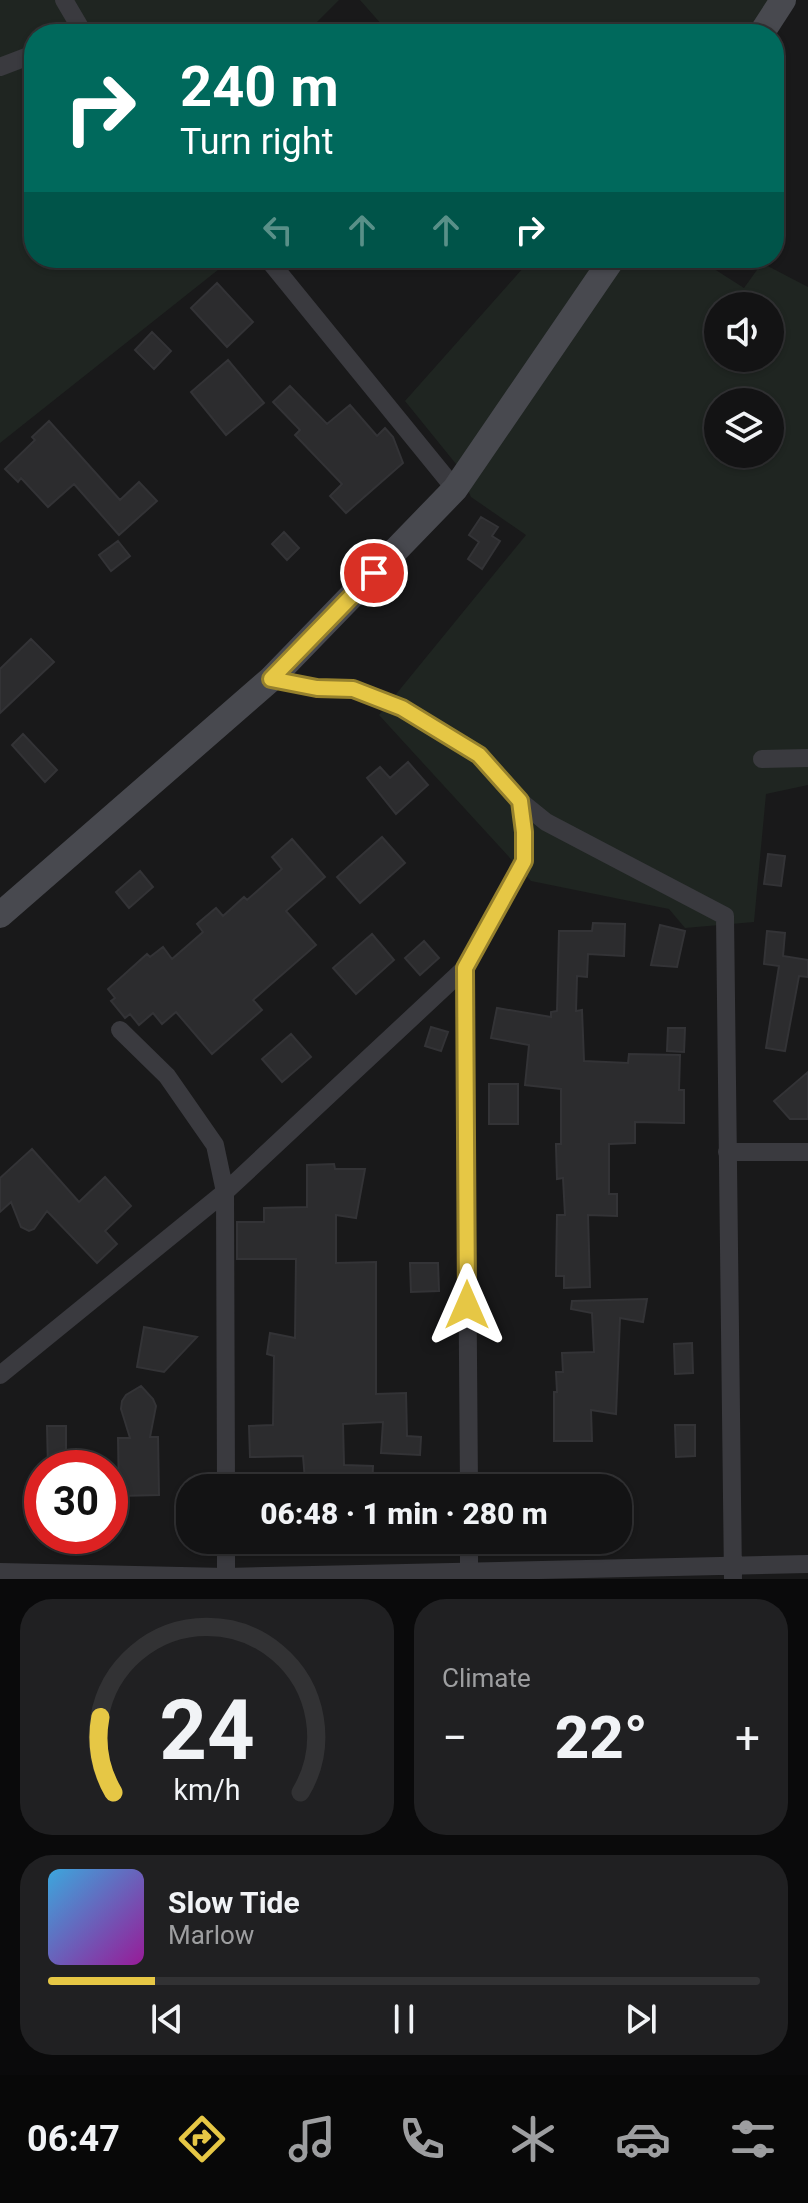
<!DOCTYPE html>
<html lang="en">
<head>
<meta charset="utf-8">
<style>
	body { margin:0; font-family:Roboto,sans-serif; background:#202022; color:#f1f3f6; height:100vh; display:flex; flex-direction:column; font-size:30px; white-space:nowrap }
	* { box-sizing:border-box; margin:0 }
	p { font-size:26px; color:#9d9ea0 }
	.icon { flex:none; width:44px; height:44px; fill:none; stroke:currentColor; stroke-width:2; stroke-linecap:round; stroke-linejoin:round }
	.map { position:relative; height:1579px; overflow:hidden }
	.details { display:flex; flex-direction:column; gap:20px; padding:20px; background:#0a0a0b; flex:1 }
	.details>* { flex:none }
	.top-card { position:absolute; left:24px; top:24px; width:760px; height:244px; border-radius:32px; box-shadow:0 2px 6px #0004,0 0 0 2px #323234; background:#00695c; color:#fff; overflow:hidden }
	.controls { position:absolute; left:704px; top:292px; display:grid; gap:16px }
	.controls a { display:grid; place-items:center; width:80px; height:80px; border-radius:50%; background:#131314; box-shadow:0 2px 6px #0004,0 0 0 2px #323234; font-size:40px }
	.speed { position:absolute; left:24px; top:1450px; display:flex; gap:16px; font-size:40px; font-weight:700; text-align:center }
	.speed>* { display:grid; place-content:center; width:104px; height:104px; border-radius:50%; background:#131314; box-shadow:0 2px 6px #0004,0 0 0 2px #323234; line-height:1 }
	.speed .limit { border:12px solid #d22; background:#fff; color:#111 }
	.pin { position:absolute; display:grid; place-items:center; width:68px; height:68px; color:#fff; margin:-34px; border:4px solid #fff; border-radius:50%; box-shadow:0 2px 8px #0007 }
	.me { position:absolute; width:88px; margin:-44px; rotate:0deg; stroke-linejoin:round; filter:drop-shadow(0 0 6px #0008) }
	.turn { display:flex; align-items:center; gap:28px; height:168px; padding:0 24px; font-size:36px }
	.turn .icon { width:104px; height:104px; stroke-width:2.5 }
	.turn b { display:block; font-size:56px; line-height:68px }
	.lanes { display:flex; align-items:center; height:76px; padding:0 24px; background:#0003; justify-content:center; gap:40px; direction:ltr }
	.lanes .off { opacity:.35 }
	.big { font-size:60px; font-weight:800; line-height:1.1 }
	.details .tile { flex:1; display:flex; flex-direction:column; justify-content:center; gap:12px; min-width:0; padding:0 28px; border-radius:32px; background:#202022 }
	.details .dial { align-items:center; gap:0 }
	.dial svg { height:208px; overflow:visible; fill:none; stroke:#323234; stroke-width:7; stroke-linecap:round; text-anchor:middle }
	.dial text { fill:#f1f3f6; stroke:none }
	.song { display:flex; align-items:center; gap:24px }
	.cover { width:96px; height:96px; border-radius:12px; background:linear-gradient(135deg,hsl(200 70% 55%),hsl(300 70% 35%)) }
	.played { height:8px; border-radius:4px; background:linear-gradient(90deg,#e6c745 15%,#323234 15%) }
	.keys { display:flex; justify-content:space-around; direction:ltr }
	.heat { display:flex; justify-content:space-between; align-items:center; font-size:44px; direction:ltr }
	.details .tiles { flex:1; display:grid; gap:20px; grid-template-columns:1fr 1fr }
	.tile:last-child { grid-column:span 2 }
	.trip { position:absolute; left:176px; top:1474px; width:456px; height:80px; border-radius:32px; background:#131314; box-shadow:0 2px 6px #0004,0 0 0 2px #323234; font-weight:800; line-height:80px; text-align:center }
	.tab-bar { display:flex; height:128px; justify-content:space-around; align-items:center; background:#080808; color:#9d9ea0 }
	.tab-bar .icon { width:56px; height:56px }
	.tab-bar .active { color:#e6c745 }
	.tab-bar b { font-size:36px; color:#f1f3f6 }
	.map>svg:first-child { display:block }
	.green { fill:#1f2521; fill-rule:evenodd }
	.building { fill:#2c2c2e; stroke:#333336; stroke-width:2 }
	.lines { fill:none; stroke-linecap:round; stroke-linejoin:round }
	.minor { stroke:#3a3a3f; stroke-width:18 }
	.secondary { stroke:#48494f; stroke-width:26 }
	.route-casing { stroke:#96812d; stroke-width:20 }
	.route { stroke:#e6c745; stroke-width:14 }
</style>
</head>
<body>
<div class="map">
<svg width="808" height="1579" viewBox="0 0 808 1579">
	<rect width="100%" height="100%" fill="#19191a"/>
	<path class="green" d="M 0,0 L 339,0 L 305,34 L 34,34 L 34,258 L 233,258 L 0,443 Z
		M 360,0 L 779,0 L 754,34 L 390,34 Z
		M 532,258 L 697,258 L 744,288 L 762,263 L 808,287 L 808,785 L 766,794 L 754,922 L 685,928 L 669,909 L 531,881 L 379,715 L 526,535 L 471,497 L 456,464 L 405,401 ZM 718,306 L 770,306 L 770,358 L 718,358 ZM 718,402 L 770,402 L 770,454 L 718,454 Z"/>
	<path class="building" d="M 217,283 L 253,322 L 227,347 L 191,308 Z
		M 152,332 L 171,351 L 154,369 L 135,350 Z
		M 228,360 L 264,403 L 226,435 L 191,392 Z
		M 290,386 L 327,424 L 350,405 L 377,436 L 385,428 L 393,437 L 403,463 L 346,513 L 330,496 L 342,484 L 295,435 L 300,430 L 273,402 Z
		M 49,421 L 120,500 L 139,482 L 157,501 L 119,535 L 74,484 L 48,507 L 21,478 L 18,482 L 5,469 L 35,440 L 32,437 Z
		M 481,517 L 498,527 L 492,536 L 500,541 L 482,569 L 468,559 L 479,542 L 469,535 Z
		M 284,532 L 299,548 L 287,560 L 272,544 Z
		M 118,541 L 130,556 L 111,571 L 99,555 Z
		M 31,639 L 54,662 L 0,713 L 0,669 Z
		M 23,734 L 57,770 L 45,782 L 12,745 Z
		M 408,762 L 428,785 L 396,814 L 367,778 L 380,767 L 390,778 Z
		M 382,837 L 405,863 L 360,903 L 337,877 Z
		M 292,839 L 325,877 L 286,911 L 316,945 L 253,1000 L 262,1010 L 212,1054 L 176,1012 L 162,1024 L 153,1013 L 139,1025 L 130,1014 L 125,1018 L 111,1001 L 115,998 L 108,989 L 147,954 L 150,957 L 163,947 L 172,959 L 203,932 L 197,924 L 216,908 L 223,916 L 244,897 L 247,900 L 282,869 L 272,857 Z
		M 768,854 L 785,856 L 781,886 L 764,884 Z
		M 140,871 L 153,887 L 129,908 L 116,892 Z
		M 593,923 L 625,924 L 624,956 L 588,954 L 587,977 L 577,976 L 576,1011 L 582,1010 L 584,1061 L 628,1063 L 629,1054 L 680,1055 L 679,1090 L 684,1090 L 684,1123 L 635,1122 L 635,1143 L 609,1144 L 609,1194 L 617,1194 L 617,1216 L 588,1215 L 590,1287 L 564,1288 L 564,1276 L 556,1276 L 557,1215 L 565,1215 L 563,1178 L 557,1179 L 556,1146 L 556,1144 L 561,1144 L 561,1089 L 525,1085 L 529,1045 L 491,1038 L 497,1008 L 551,1017 L 551,1012 L 557,1011 L 559,931 L 592,931 Z
		M 660,925 L 685,931 L 677,967 L 651,965 Z
		M 767,931 L 785,933 L 783,956 L 808,960 L 808,977 L 799,976 L 785,1051 L 766,1048 L 779,966 L 764,964 Z
		M 372,934 L 394,960 L 356,994 L 333,968 Z
		M 424,941 L 439,958 L 420,975 L 405,958 Z
		M 431,1027 L 448,1032 L 441,1051 L 425,1046 Z
		M 668,1028 L 685,1028 L 684,1052 L 667,1051 Z
		M 291,1034 L 311,1057 L 282,1082 L 262,1059 Z
		M 808,1072 L 808,1119 L 790,1119 L 774,1101 Z
		M 489,1084 L 518,1084 L 518,1124 L 489,1124 Z
		M 32,1149 L 79,1202 L 105,1177 L 131,1206 L 105,1231 L 117,1244 L 97,1263 L 47,1211 L 34,1229 L 29,1231 L 21,1227 L 11,1202 L 0,1212 L 0,1178 Z
		M 334,1164 L 335,1169 L 365,1169 L 356,1218 L 336,1215 L 336,1263 L 376,1262 L 376,1394 L 406,1393 L 407,1436 L 421,1437 L 420,1455 L 381,1453 L 383,1422 L 343,1424 L 344,1465 L 373,1466 L 372,1488 L 313,1488 L 312,1480 L 305,1480 L 303,1456 L 250,1457 L 249,1426 L 273,1425 L 274,1356 L 267,1354 L 270,1333 L 295,1338 L 296,1259 L 237,1259 L 237,1222 L 264,1222 L 264,1208 L 307,1207 L 307,1165 Z
		M 410,1263 L 438,1263 L 439,1291 L 411,1292 Z
		M 647,1299 L 643,1322 L 620,1318 L 616,1414 L 591,1410 L 592,1441 L 554,1441 L 554,1392 L 557,1392 L 556,1372 L 563,1372 L 562,1353 L 594,1352 L 592,1313 L 571,1309 L 572,1301 Z
		M 144,1327 L 197,1337 L 164,1372 L 137,1367 Z
		M 692,1343 L 693,1373 L 675,1374 L 674,1344 Z
		M 141,1386 L 153,1399 L 156,1406 L 150,1437 L 158,1437 L 159,1495 L 119,1496 L 118,1438 L 130,1438 L 121,1409 L 122,1401 L 126,1395 Z
		M 675,1425 L 695,1425 L 695,1456 L 676,1457 Z
		M 47,1426 L 66,1426 L 66,1468 L 48,1468 Z"/>
	<g class="lines">
		<path class="minor" d="M 64,0 L 84,34
			M 0,67 L 34,54
			M 267,258 L 455,489
			M 271,679 L 317,688 L 353,689 L 402,708 L 479,755 L 520,801 L 546,822 L 725,916 L 733,1579
			M 762,759 L 808,758
			M 465,968 L 469,1488
			M 120,1030 L 167,1076 L 215,1145 L 225,1192 L 226,1488
			M 727,1152 L 808,1152
			M 0,1375 L 225,1192 L 465,968 L 524,861 L 524,832 L 520,801
			M 226,1540 L 226,1579
			M 469,1540 L 469,1579
			M 0,1572 L 226,1577 L 808,1564"/>
		<path class="secondary" d="M 761,34 L 783,0
			M 0,915 L 271,679 L 455,489 L 613,258"/>
	</g>
	<g class="lines">
		<defs>
			<path id="route" d="M 374,573 L 271,679 L 317,688 L 353,689 L 402,708 L 479,755 L 520,801 L 524,832 L 524,861 L 465,968 L 467,1305"/>
		</defs>
		<use href="#route" class="route-casing"/>
		<use href="#route" class="route"/>
	</g>
</svg>
<div class="controls">
<a><svg class="icon" aria-label="sound" viewBox="0 0 24 24"><path d="M4 9h4l5-4v14l-5-4H4zM17 9q2 3 0 6"/></svg></a>
<a><svg class="icon" aria-label="layers" viewBox="0 0 24 24"><path d="M12 4l9 5-9 5-9-5zM3 14l9 5 9-5"/></svg></a>
</div>
<div class="speed"><div class="limit">30</div></div>
<div class="pin" style="left:374px;top:573px;background:#d93025"><svg class="icon" aria-label="arrive" viewBox="0 0 24 24"><path d="M6 21V4h12l-3 4 3 4H6"/></svg></div>
<svg class="me" style="left:467px;top:1305px" viewBox="-20 -20 40 40"><path d="M0-17L14 15 0 8-14 15z" fill="#e6c745" stroke="#fff" stroke-width="4"/></svg>
<div class="trip">06:48 · 1 min · 280 m</div>
<div class="top-card">
<div class="turn"><svg class="icon" aria-label="right" viewBox="0 0 24 24"><path d="M7 20v-9h11M14 6l5 5-5 5"/></svg><div><b>240 m</b>Turn right</div></div>
<div class="lanes"><svg class="icon off" aria-label="left" viewBox="0 0 24 24"><path d="M17 20v-9H6M10 6l-5 5 5 5"/></svg><svg class="icon off" aria-label="ahead" viewBox="0 0 24 24"><path d="M12 20V5M6 11l6-6 6 6"/></svg><svg class="icon off" aria-label="ahead" viewBox="0 0 24 24"><path d="M12 20V5M6 11l6-6 6 6"/></svg><svg class="icon" aria-label="right" viewBox="0 0 24 24"><path d="M7 20v-9h11M14 6l5 5-5 5"/></svg></div>
</div>
</div>
<section class="details">
<div class="tiles">
<div class="tile dial"><svg viewBox="0 0 100 80">
<path d="M14 69A42 42 0 1 1 86 69"/>
<path d="M14 69A42 42 0 0 1 9 40" stroke="#e6c745"/>
<text x="50" y="56" font-size="32" font-weight="700">24</text>
<text x="50" y="72" font-size="11">km/h</text>
</svg></div>
<div class="tile"><p>Climate</p>
<div class="heat"><a>−</a><b class="big">22°</b><a>+</a></div>
</div>
<div class="tile">
<div class="song"><i class="cover"></i><div><b>Slow Tide</b><p>Marlow</p></div></div>
<div class="played"></div>
<div class="keys"><svg class="icon" aria-label="previous" viewBox="0 0 24 24"><path d="M18 5L8 12l10 7zM5 5v14"/></svg><svg class="icon" aria-label="pause" viewBox="0 0 24 24"><path d="M8 5v14M16 5v14"/></svg><svg class="icon" aria-label="next" viewBox="0 0 24 24"><path d="M6 5l10 7-10 7zM19 5v14"/></svg></div>
</div>
</div>
</section>
<nav class="tab-bar">
<b>06:47</b>
<svg class="icon active" aria-label="directions" viewBox="0 0 24 24"><path d="M12 3l9 9-9 9-9-9zM9 14v-3h6M13 9l2 2-2 2"/></svg>
<svg class="icon" aria-label="music" viewBox="0 0 24 24"><path d="M9 18V5l10-2v13"/><circle cx="6" cy="18" r="3"/><circle cx="16" cy="16" r="3"/></svg>
<svg class="icon" aria-label="phone" viewBox="0 0 24 24"><path d="M5 4h4l2 5-3 2q2 4 5 5l2-3 5 2v4C11 20 4 13 5 4z"/></svg>
<svg class="icon" aria-label="climate" viewBox="0 0 24 24"><path d="M12 3v18M4 7l16 10M4 17L20 7"/></svg>
<svg class="icon" aria-label="car" viewBox="0 0 24 24"><path d="M5 17H2v-5l4-1 3-4h7l3 4 3 1v5h-3M9 17h6M6 11h13"/><circle cx="7" cy="17" r="2"/><circle cx="17" cy="17" r="2"/></svg>
<svg class="icon" aria-label="filters" viewBox="0 0 24 24"><path d="M4 7h16M4 17h16"/><circle cx="9" cy="7" r="2"/><circle cx="15" cy="17" r="2"/></svg>
</nav>
</body>
</html>
